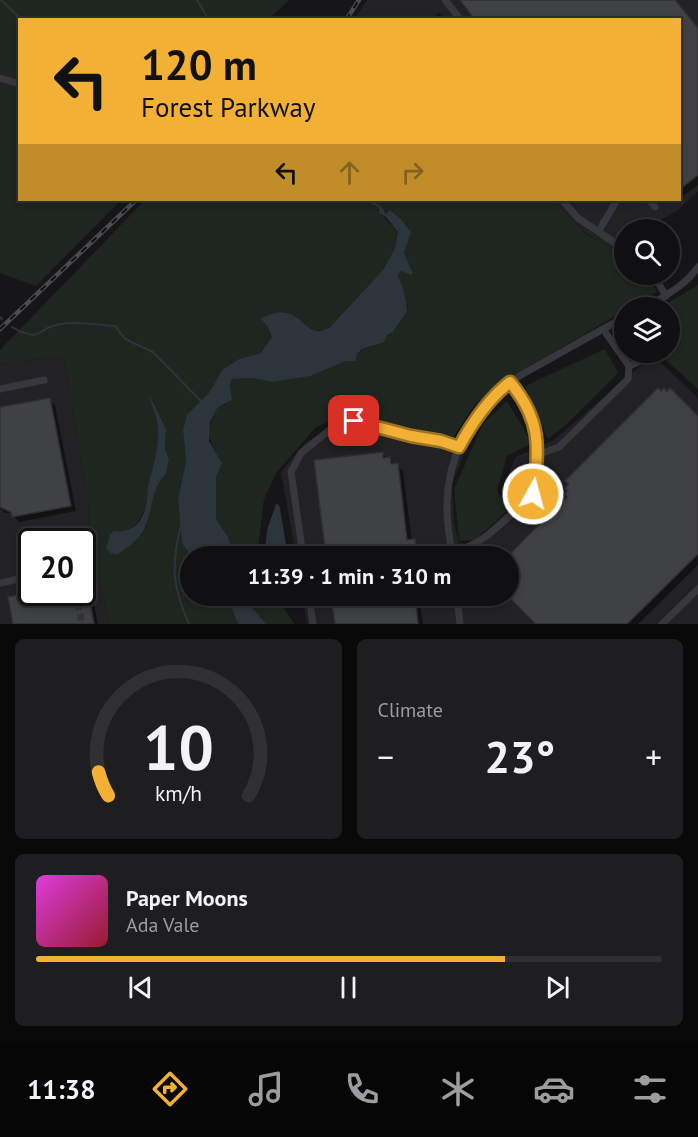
<!DOCTYPE html>
<html lang="en">
<head>
<meta charset="utf-8">
<style>
	body { margin:0; font-family:"PT Sans",sans-serif; background:#1e1e20; color:#f1f3f6; height:100vh; display:flex; flex-direction:column; font-size:22px; white-space:nowrap }
	* { box-sizing:border-box; margin:0 }
	p { font-size:20px; color:#9c9d9f }
	.icon { flex:none; width:33px; height:33px; fill:none; stroke:currentColor; stroke-width:2; stroke-linecap:round; stroke-linejoin:round }
	.map { position:relative; height:624px; overflow:hidden }
	.drawer { display:flex; flex-direction:column; gap:15px; padding:15px; background:#09090a; flex:1 }
	.drawer>* { flex:none }
	.guide { position:absolute; left:18px; top:18px; width:663px; height:183px; border-radius:0px; box-shadow:0 3px 9px #0003,0 0 0 2px #303032; background:#f2b134; color:#111; overflow:hidden }
	.tools { position:absolute; left:614px; top:219px; display:grid; gap:12px }
	.tools a { display:grid; place-items:center; width:66px; height:66px; border-radius:50%; background:#101012; box-shadow:0 3px 9px #0003,0 0 0 2px #303032; font-size:30px }
	.speed { position:absolute; left:18px; top:528px; display:flex; gap:12px; font-size:30px; font-weight:700; text-align:center }
	.speed>* { display:grid; place-content:center; width:78px; height:78px; border-radius:50%; background:#101012; box-shadow:0 3px 9px #0003,0 0 0 2px #303032; line-height:1 }
	.speed .limit { border:3px solid #111; border-radius:9px; background:#fff; color:#111 }
	.pin { position:absolute; display:grid; place-items:center; width:51px; height:51px; color:#fff; margin:-26px; border-radius:12px; box-shadow:0 3px 9px #0006 }
	.me { position:absolute; width:66px; margin:-33px; rotate:7deg; stroke-linejoin:round; filter:drop-shadow(0 0 4px #0008) }
	.turn { display:flex; align-items:center; gap:21px; height:126px; padding:0 24px; font-size:27px }
	.turn .icon { width:78px; height:78px; stroke-width:2.5 }
	.turn b { display:block; font-size:42px; line-height:51px }
	.lanes { display:flex; align-items:center; height:57px; padding:0 24px; background:#0003; justify-content:center; gap:30px; direction:ltr }
	.lanes .off { opacity:.35 }
	.big { font-size:45px; font-weight:700; line-height:1.1 }
	.drawer .tile { flex:1; display:flex; flex-direction:column; justify-content:center; gap:9px; min-width:0; padding:0 21px; border-radius:9px; background:#1e1e20 }
	.drawer .dial { align-items:center; gap:0 }
	.dial svg { height:156px; overflow:visible; fill:none; stroke:#303032; stroke-width:7; stroke-linecap:round; text-anchor:middle }
	.dial text { fill:#f1f3f6; stroke:none }
	.song { display:flex; align-items:center; gap:18px }
	.cover { width:72px; height:72px; border-radius:9px; background:linear-gradient(135deg,hsl(300 70% 55%),hsl(350 70% 35%)) }
	.played { height:6px; border-radius:3px; background:linear-gradient(90deg,#f2b134 75%,#303032 75%) }
	.keys { display:flex; justify-content:space-around; direction:ltr }
	.heat { display:flex; justify-content:space-between; align-items:center; font-size:33px; direction:ltr }
	.drawer .tiles { flex:1; display:grid; gap:15px; grid-template-columns:1fr 1fr }
	.tile:last-child { grid-column:span 2 }
	.trip { position:absolute; left:180px; top:546px; width:339px; height:60px; border-radius:30px; background:#101012; box-shadow:0 3px 9px #0003,0 0 0 2px #303032; font-weight:700; line-height:60px; text-align:center }
	.tab-bar { display:flex; height:96px; justify-content:space-around; align-items:center; background:#060607; color:#9c9d9f }
	.tab-bar .icon { width:42px; height:42px }
	.tab-bar .current { color:#f2b134 }
	.tab-bar b { font-size:27px; color:#f1f3f6 }
	.map>svg:first-child { display:block }
	.built { fill:#222225; fill-rule:evenodd }
	.green { fill:#1e261f; fill-rule:evenodd }
	.water { fill:#2c353c }
	.shadow { fill:#0007 }
	.lines { fill:none; stroke-linecap:round; stroke-linejoin:round }
	.stream { stroke:#2c353c; stroke-width:2 }
	.building { fill:#404145; stroke:#303034; stroke-width:1.5 }
	.minor-tunnel { stroke:#333438; stroke-width:7; stroke-dasharray:7 3.5; stroke-linecap:butt }
	.minor { stroke:#37383d; stroke-width:7 }
	.rail-casing { stroke:#4a4c52; stroke-width:4.5 }
	.rail { stroke:#111113; stroke-width:2; stroke-dasharray:7; stroke-linecap:butt }
	.route-casing { stroke:#9d7322; stroke-width:15 }
	.route { stroke:#f2b134; stroke-width:10 }
</style>
</head>
<body>
<div class="map">
<svg width="698" height="624" viewBox="0 0 698 624">
	<rect width="100%" height="100%" fill="#161618"/>
	<path class="built" d="M 367,0 L 698,0 L 698,191 L 677,211 L 644,229 L 624,230 L 624,241 L 610,248 L 587,234 L 554,200 L 680,200 L 680,20 L 447,20 L 439,12 L 433,19 L 354,20 Z
		M 653,355 L 698,398 L 698,624 L 307,624 L 302,596 L 508,596 L 508,556 L 296,556 L 281,472 L 305,443 L 346,419 L 465,451 L 452,484 L 454,523 L 459,543 L 473,544 L 514,505 L 502,490 L 516,457 L 554,440 Z
		M 64,356 L 88,503 L 89,538 L 110,624 L 0,624 L 0,364 ZM 32,542 L 82,542 L 82,592 L 32,592 Z"/>
	<path class="green" d="M 0,0 L 289,0 L 269,19 L 20,20 L 20,200 L 121,200 L 36,286 L 0,273 Z
		M 145,200 L 554,200 L 587,235 L 624,255 L 624,274 L 645,275 L 657,291 L 630,307 L 624,308 L 624,311 L 534,364 L 475,404 L 452,439 L 344,416 L 316,427 L 277,472 L 264,499 L 257,556 L 234,556 L 228,537 L 216,519 L 216,477 L 222,463 C 208,439 204,433 218,407 L 226,404 L 232,379 L 252,378 L 272,382 L 346,361 L 356,361 C 357,347 371,347 382,344 L 387,335 L 395,330 L 408,308 L 398,275 L 401,271 L 411,275 L 413,273 L 404,253 L 410,230 L 402,220 L 390,210 L 387,214 L 383,208 L 378,208 L 378,211 L 398,232 L 395,248 L 383,270 L 330,327 C 301,344 302,294 262,320 L 268,326 L 273,337 L 261,353 L 239,359 L 222,370 L 209,393 L 187,416 L 183,430 L 186,462 L 178,499 L 182,542 L 191,556 L 190,596 L 222,596 L 229,602 L 238,624 L 110,624 L 89,538 L 88,503 L 64,356 L 0,364 L 0,350 ZM 150,398 L 166,429 L 165,448 L 169,459 L 166,474 L 157,482 L 137,540 L 117,555 L 112,554 L 117,531 L 130,531 C 152,512 161,453 158,425 C 157,416 153,407 150,398 Z
		M 698,285 L 698,389 L 658,353 L 669,352 L 669,308 L 661,307 Z
		M 605,349 L 618,373 L 568,423 L 548,439 L 525,386 Z
		M 507,401 L 532,443 L 507,456 L 497,491 L 510,508 L 475,540 L 459,541 L 454,489 L 483,424 Z
		M 245,596 L 277,596 L 294,624 L 266,624 L 248,603 Z"/>
	<path class="water" d="M 379,206 L 383,208 L 386,214 L 390,210 L 402,220 L 411,232 L 404,253 L 413,273 L 411,275 L 401,271 L 398,275 C 402,286 407,299 407,311 L 393,332 L 387,335 L 384,342 C 373,348 356,345 356,361 L 346,361 L 310,376 L 272,382 L 252,378 L 232,379 L 230,386 L 232,400 L 218,407 L 210,422 L 209,441 L 222,463 L 216,477 L 216,519 L 228,537 L 234,556 L 191,556 L 182,543 L 178,499 L 186,462 L 183,430 L 187,415 L 209,393 L 222,370 L 239,359 L 261,353 L 272,337 L 268,327 L 261,319 C 303,295 302,345 330,327 L 383,270 L 395,248 L 398,232 L 386,217 L 379,213 Z
		M 149,395 L 166,429 L 165,448 L 169,459 L 166,474 C 151,487 153,511 144,529 C 138,541 127,548 117,555 L 112,554 L 106,549 L 110,535 L 114,531 C 132,533 142,524 146,505 C 148,499 147,493 148,487 C 153,466 161,444 157,422 C 156,413 151,405 149,395 Z
		M 276,504 L 279,505 L 280,509 L 288,556 L 266,556 L 265,555 L 267,530 Z
		M 222,596 L 245,596 L 248,603 L 266,624 L 238,624 L 229,602 Z"/>
	<path class="shadow" d="M 462,0 L 675,0 L 698,29 L 698,185 L 683,196 L 680,193 L 680,20 Z
		M 49,400 L 55,406 L 76,511 L 19,522 L 12,513 L 5,513 L 0,508 L 0,409 Z
		M 698,418 L 698,565 L 638,624 L 538,624 Z
		M 382,454 L 403,471 L 412,541 L 414,541 L 420,547 L 422,556 L 328,556 L 316,462 Z
		M 40,592 L 68,592 L 70,596 L 87,593 L 93,599 L 98,624 L 14,624 Z
		M 332,596 L 419,596 L 423,624 L 336,624 Z"/>
	<g class="lines">
		<path class="stream" d="M 1,0 L 22,20
			M 197,0 L 209,20
			M 366,200 L 379,206 L 381,209
			M 0,317 L 2,319
			M 12,327 L 21,332 L 33,335 C 40,334 44,329 50,327 C 69,319 95,325 115,326 L 125,339 L 153,352 L 202,402
			M 181,525 C 171,565 172,586 189,624"/>
	</g>
	<path class="building" d="M 460,0 L 675,0 L 698,28 L 698,175 L 680,189 L 680,20 L 475,20 Z
		M 658,388 L 661,391 L 664,388 L 667,392 L 670,388 L 698,416 L 698,554 L 627,624 L 536,624 L 508,596 L 508,556 L 567,497 L 564,494 L 567,491 L 565,488 L 569,484 L 565,481 Z
		M 50,398 L 71,506 L 12,517 L 11,512 L 0,507 L 0,407 Z
		M 383,452 L 383,458 L 390,457 L 391,464 L 398,463 L 407,540 L 415,539 L 417,556 L 326,556 L 314,460 Z
		M 88,591 L 94,624 L 13,624 L 8,597 L 32,592 L 65,592 L 66,595 Z
		M 331,596 L 415,596 L 418,624 L 335,624 Z"/>
	<g class="lines">
		<path class="minor-tunnel" d="M 76,593 L 82,624"/>
		<path class="minor" d="M 445,0 L 461,20
			M 0,78 L 20,84
			M 562,200 L 578,218 L 624,249
			M 649,200 L 655,207
			M 598,232 L 617,200
			M 653,274 L 666,296
			M 645,308 C 664,296 685,286 698,267
			M 629,366 L 648,358
			M 0,389 L 44,380
			M 537,455 L 559,447 L 628,379 L 629,366 L 603,329
			M 303,556 L 291,472 L 301,453 L 337,424 L 355,421 L 411,436 L 441,441 L 459,447
			M 433,556 C 481,551 500,524 533,494 C 539,447 542,420 510,382
			M 452,556 C 450,538 446,520 447,502 C 448,460 469,416 501,389 C 515,377 532,369 548,360 C 573,346 598,331 624,318
			M 0,583 L 32,576
			M 76,592 L 76,593
			M 309,596 L 313,624
			M 457,596 L 460,624
			M 662,624 L 698,589"/>
		<defs>
			<path id="rail" d="M 346,20 L 359,0
				M 0,329 L 136,200"/>
		</defs>
		<use href="#rail" class="rail-casing"/>
		<use href="#rail" class="rail"/>
	</g>
	<g class="lines">
		<defs>
			<path id="route" d="M 354,421 L 411,436 L 441,441 L 459,447 C 472,423 488,399 510,382 C 542,421 539,447 533,494"/>
		</defs>
		<use href="#route" class="route-casing"/>
		<use href="#route" class="route"/>
	</g>
</svg>
<div class="tools">
<a><svg class="icon" aria-label="search" viewBox="0 0 24 24"><circle cx="10" cy="10" r="6"/><path d="M15 15l6 6"/></svg></a>
<a><svg class="icon" aria-label="layers" viewBox="0 0 24 24"><path d="M12 4l9 5-9 5-9-5zM3 14l9 5 9-5"/></svg></a>
</div>
<div class="speed"><div class="limit">20</div></div>
<div class="pin" style="left:354px;top:421px;background:#d93025"><svg class="icon" aria-label="arrive" viewBox="0 0 24 24"><path d="M6 21V4h12l-3 4 3 4H6"/></svg></div>
<svg class="me" style="left:533px;top:494px" viewBox="-20 -20 40 40"><circle r="17" fill="#f2b134" stroke="#fff" stroke-width="3"/><path d="M0-11L8 9 0 5-8 9z" fill="#fff"/></svg>
<div class="trip">11:39 · 1 min · 310 m</div>
<div class="guide">
<div class="turn"><svg class="icon" aria-label="left" viewBox="0 0 24 24"><path d="M17 20v-9H6M10 6l-5 5 5 5"/></svg><div><b>120 m</b>Forest Parkway</div></div>
<div class="lanes"><svg class="icon" aria-label="left" viewBox="0 0 24 24"><path d="M17 20v-9H6M10 6l-5 5 5 5"/></svg><svg class="icon off" aria-label="ahead" viewBox="0 0 24 24"><path d="M12 20V5M6 11l6-6 6 6"/></svg><svg class="icon off" aria-label="right" viewBox="0 0 24 24"><path d="M7 20v-9h11M14 6l5 5-5 5"/></svg></div>
</div>
</div>
<section class="drawer">
<div class="tiles">
<div class="tile dial"><svg viewBox="0 0 100 80">
<path d="M14 69A42 42 0 1 1 86 69"/>
<path d="M14 69A42 42 0 0 1 9 57" stroke="#f2b134"/>
<text x="50" y="56" font-size="32" font-weight="700">10</text>
<text x="50" y="72" font-size="11">km/h</text>
</svg></div>
<div class="tile"><p>Climate</p>
<div class="heat"><a>−</a><b class="big">23°</b><a>+</a></div>
</div>
<div class="tile">
<div class="song"><i class="cover"></i><div><b>Paper Moons</b><p>Ada Vale</p></div></div>
<div class="played"></div>
<div class="keys"><svg class="icon" aria-label="previous" viewBox="0 0 24 24"><path d="M18 5L8 12l10 7zM5 5v14"/></svg><svg class="icon" aria-label="pause" viewBox="0 0 24 24"><path d="M8 5v14M16 5v14"/></svg><svg class="icon" aria-label="next" viewBox="0 0 24 24"><path d="M6 5l10 7-10 7zM19 5v14"/></svg></div>
</div>
</div>
</section>
<nav class="tab-bar">
<b>11:38</b>
<svg class="icon current" aria-label="directions" viewBox="0 0 24 24"><path d="M12 3l9 9-9 9-9-9zM9 14v-3h6M13 9l2 2-2 2"/></svg>
<svg class="icon" aria-label="music" viewBox="0 0 24 24"><path d="M9 18V5l10-2v13"/><circle cx="6" cy="18" r="3"/><circle cx="16" cy="16" r="3"/></svg>
<svg class="icon" aria-label="phone" viewBox="0 0 24 24"><path d="M5 4h4l2 5-3 2q2 4 5 5l2-3 5 2v4C11 20 4 13 5 4z"/></svg>
<svg class="icon" aria-label="climate" viewBox="0 0 24 24"><path d="M12 3v18M4 7l16 10M4 17L20 7"/></svg>
<svg class="icon" aria-label="car" viewBox="0 0 24 24"><path d="M5 17H2v-5l4-1 3-4h7l3 4 3 1v5h-3M9 17h6M6 11h13"/><circle cx="7" cy="17" r="2"/><circle cx="17" cy="17" r="2"/></svg>
<svg class="icon" aria-label="filters" viewBox="0 0 24 24"><path d="M4 7h16M4 17h16"/><circle cx="9" cy="7" r="2"/><circle cx="15" cy="17" r="2"/></svg>
</nav>
</body>
</html>
